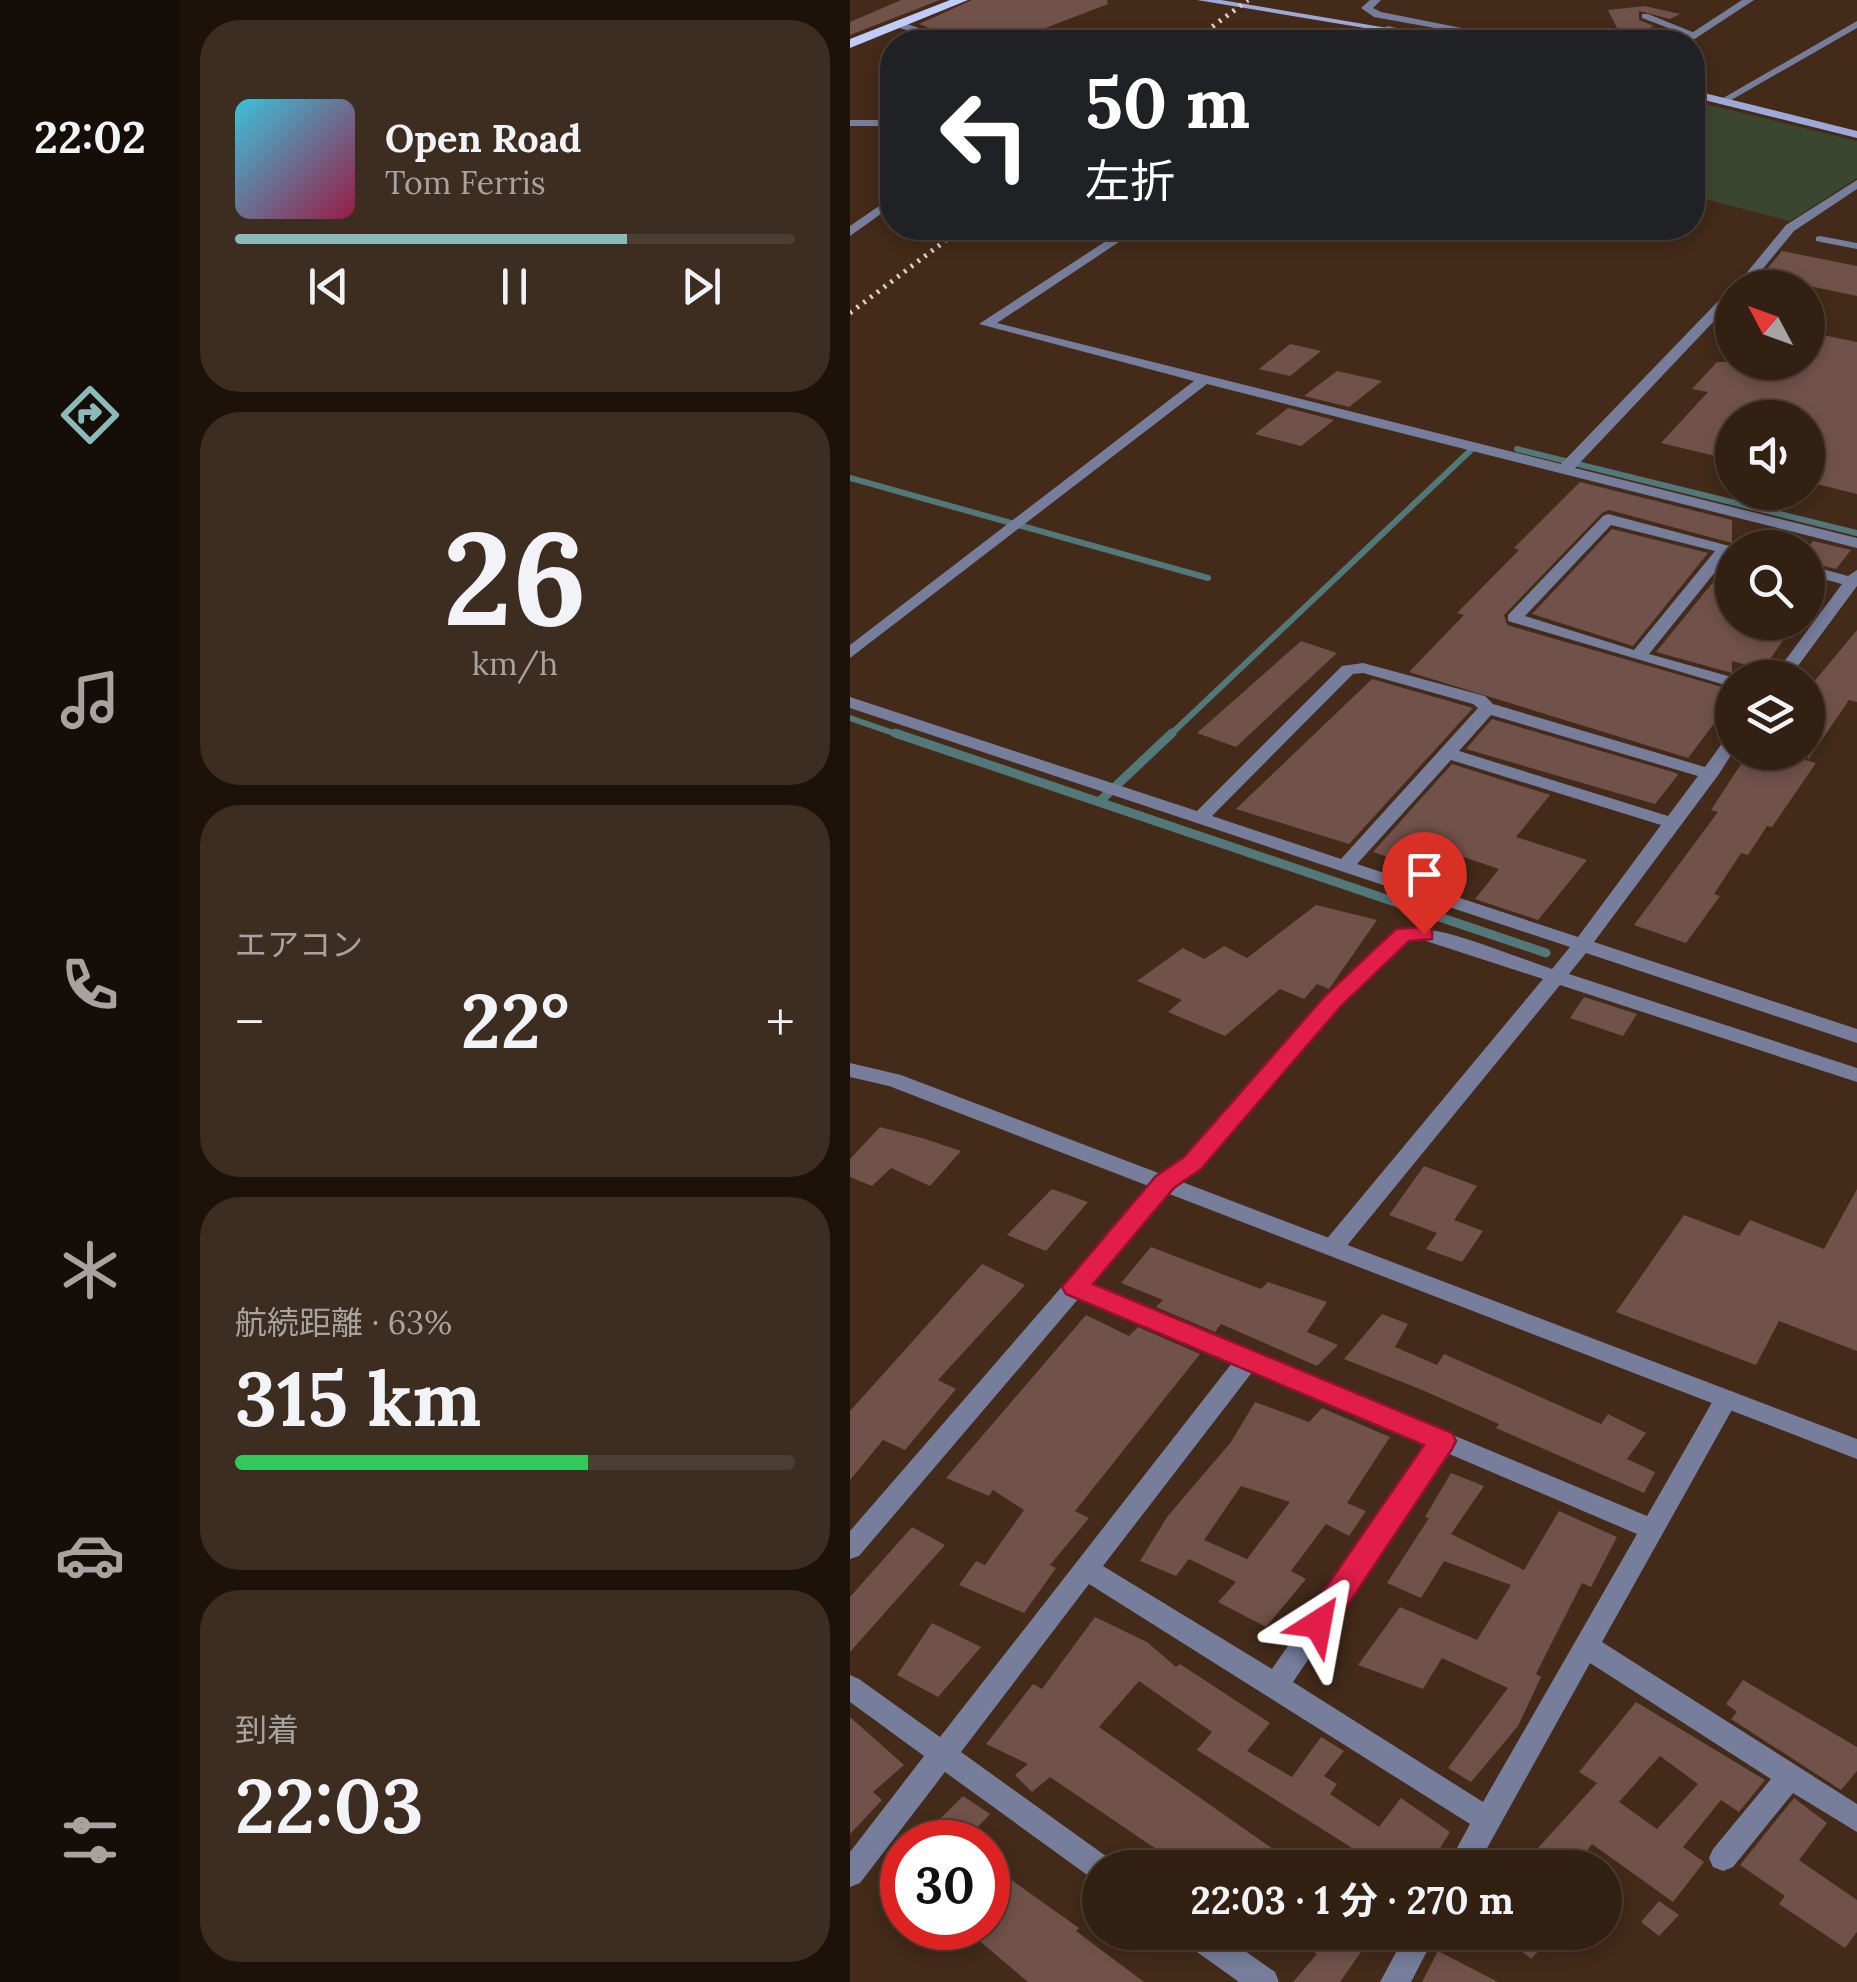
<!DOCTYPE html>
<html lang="ja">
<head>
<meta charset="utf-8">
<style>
	body { margin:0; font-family:Lora,"Noto Sans JP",serif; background:#3d2d21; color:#f1f3f6; height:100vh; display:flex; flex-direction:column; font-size:38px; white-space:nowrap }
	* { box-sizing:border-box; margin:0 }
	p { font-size:32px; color:#a8a3a0 }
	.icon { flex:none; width:55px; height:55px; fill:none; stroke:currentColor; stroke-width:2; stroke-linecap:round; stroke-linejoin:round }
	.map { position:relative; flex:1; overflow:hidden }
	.details { display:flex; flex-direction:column; gap:20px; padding:20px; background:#1c120a; width:670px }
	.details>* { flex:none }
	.top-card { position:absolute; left:30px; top:30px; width:825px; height:210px; border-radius:40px; box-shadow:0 5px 15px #0003,0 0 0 2px #4d3e33; background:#202124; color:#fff; overflow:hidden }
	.needle { width:65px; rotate:311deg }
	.tools { position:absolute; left:865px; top:270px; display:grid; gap:20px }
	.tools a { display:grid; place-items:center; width:110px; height:110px; border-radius:50%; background:#322013; box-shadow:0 5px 15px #0003,0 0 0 2px #4d3e33; font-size:50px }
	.speed { position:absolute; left:30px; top:1820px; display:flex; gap:20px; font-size:50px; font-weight:700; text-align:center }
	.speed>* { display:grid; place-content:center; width:130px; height:130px; border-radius:50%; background:#322013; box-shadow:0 5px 15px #0003,0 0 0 2px #4d3e33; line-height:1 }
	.speed .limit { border:15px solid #d22; background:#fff; color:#111 }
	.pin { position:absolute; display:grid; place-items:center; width:85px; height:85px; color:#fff; margin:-102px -42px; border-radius:50% 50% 50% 0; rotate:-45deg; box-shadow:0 0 10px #0007 }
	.pin .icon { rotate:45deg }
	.me { position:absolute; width:110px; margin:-55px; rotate:34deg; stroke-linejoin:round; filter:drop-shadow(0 0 8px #0008) }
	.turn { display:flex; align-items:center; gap:35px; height:210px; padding:0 40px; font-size:45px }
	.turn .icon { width:130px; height:130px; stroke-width:2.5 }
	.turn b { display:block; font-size:70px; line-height:85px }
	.big { font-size:75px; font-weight:700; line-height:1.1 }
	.details .widget { flex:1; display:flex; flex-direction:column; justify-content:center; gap:15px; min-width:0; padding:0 35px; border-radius:40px; background:#3d2d21 }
	.details .dial { align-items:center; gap:0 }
	.dial b { font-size:130px; line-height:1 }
	.song { display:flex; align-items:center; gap:30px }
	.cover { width:120px; height:120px; border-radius:15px; background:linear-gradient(135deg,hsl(190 70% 55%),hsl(340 70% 35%)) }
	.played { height:10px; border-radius:5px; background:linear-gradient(90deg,#8bbbb9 70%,#4d3e33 70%) }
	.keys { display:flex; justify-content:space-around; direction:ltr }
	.heat { display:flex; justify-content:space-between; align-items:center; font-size:55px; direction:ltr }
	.charge { height:15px; border-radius:8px; background:linear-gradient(90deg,#34c759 63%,#4d3e33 0) }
	.trip { position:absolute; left:232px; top:1850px; width:540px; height:100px; border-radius:50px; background:#322013; box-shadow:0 5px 15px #0003,0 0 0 2px #4d3e33; font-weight:700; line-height:100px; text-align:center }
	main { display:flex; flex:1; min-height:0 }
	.dock { display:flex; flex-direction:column; width:180px; justify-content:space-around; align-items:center; background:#140d08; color:#a8a3a0 }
	.dock .icon { width:70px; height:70px }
	.dock .selected { color:#8bbbb9 }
	.dock b { font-size:45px; color:#f1f3f6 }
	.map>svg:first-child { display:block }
	.green { fill:#3b4630 }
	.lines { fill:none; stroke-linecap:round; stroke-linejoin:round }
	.stream-far1 { stroke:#527879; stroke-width:6 }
	.stream { stroke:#527879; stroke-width:9 }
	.building { fill:#70524a; fill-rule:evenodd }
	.service { fill:#767e9b; fill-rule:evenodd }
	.minor { fill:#767e9b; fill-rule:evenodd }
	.tertiary { fill:#767e9b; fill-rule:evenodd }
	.secondary { fill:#9da9d9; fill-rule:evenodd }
	.primary { fill:#bfccfd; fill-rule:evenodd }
	.rail { stroke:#dfcdc2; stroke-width:5; stroke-dasharray:2.5 6; stroke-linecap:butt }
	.route { fill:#e11d48; stroke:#92132f; stroke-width:2.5 }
</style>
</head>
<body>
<main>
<nav class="dock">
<b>22:02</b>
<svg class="icon selected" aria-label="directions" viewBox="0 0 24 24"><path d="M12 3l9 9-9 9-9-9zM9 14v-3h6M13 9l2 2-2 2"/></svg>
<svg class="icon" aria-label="music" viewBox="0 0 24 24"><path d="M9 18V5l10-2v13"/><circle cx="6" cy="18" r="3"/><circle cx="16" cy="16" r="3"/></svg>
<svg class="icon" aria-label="phone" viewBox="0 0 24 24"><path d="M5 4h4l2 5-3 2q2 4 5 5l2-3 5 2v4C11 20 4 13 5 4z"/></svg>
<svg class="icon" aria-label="climate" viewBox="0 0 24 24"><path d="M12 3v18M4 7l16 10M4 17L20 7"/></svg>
<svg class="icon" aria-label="car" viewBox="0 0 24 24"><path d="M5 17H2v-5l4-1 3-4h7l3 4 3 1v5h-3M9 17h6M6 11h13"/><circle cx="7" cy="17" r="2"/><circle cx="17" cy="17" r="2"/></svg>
<svg class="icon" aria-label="filters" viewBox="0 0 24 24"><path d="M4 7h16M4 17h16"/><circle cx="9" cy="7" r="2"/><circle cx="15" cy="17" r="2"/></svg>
</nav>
<section class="details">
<div class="widget">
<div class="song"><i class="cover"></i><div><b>Open Road</b><p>Tom Ferris</p></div></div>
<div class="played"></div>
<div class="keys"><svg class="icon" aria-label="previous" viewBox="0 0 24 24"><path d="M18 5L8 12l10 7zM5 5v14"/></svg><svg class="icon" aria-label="pause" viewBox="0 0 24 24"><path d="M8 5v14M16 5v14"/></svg><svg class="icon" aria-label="next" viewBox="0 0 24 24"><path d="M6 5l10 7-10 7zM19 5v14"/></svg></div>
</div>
<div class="widget dial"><b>26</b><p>km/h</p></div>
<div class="widget"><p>エアコン</p>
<div class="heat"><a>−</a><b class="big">22°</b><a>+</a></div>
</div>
<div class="widget"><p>航続距離 · 63%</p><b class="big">315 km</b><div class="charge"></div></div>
<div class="widget"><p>到着</p><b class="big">22:03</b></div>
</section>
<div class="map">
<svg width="1007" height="1982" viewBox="0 0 1007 1982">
	<rect width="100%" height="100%" fill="#432a19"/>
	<path class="green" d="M 843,104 L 856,104 L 1007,141 L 1007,178 L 940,221 L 843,196 Z"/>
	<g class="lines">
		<path class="stream-far1" d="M 667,449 L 1007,533
			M 0,478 L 358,578
			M 0,718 L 52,736
			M 319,736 L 621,450"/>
		<path class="stream" d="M 45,733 L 696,953
			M 250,801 L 322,733"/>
	</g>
	<path class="building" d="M 51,0 L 90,0 L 0,35 L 0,22 Z
		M 122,0 L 257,0 L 258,4 L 159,42 L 118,42 L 69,24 Z
		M 795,6 L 830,14 L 820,19 L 789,11 L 789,20 L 804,26 L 773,40 L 758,10 Z
		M 932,251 L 1007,266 L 1007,296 L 911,276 Z
		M 958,332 L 1007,342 L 1007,494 L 958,482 L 958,418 L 882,418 L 882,460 L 811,443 L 858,392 L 842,389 L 867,362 L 958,362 Z
		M 440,344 L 471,351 L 440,376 L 409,369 Z
		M 487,371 L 532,381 L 499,407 L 454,396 Z
		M 438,408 L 484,420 L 451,446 L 405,434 Z
		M 730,482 L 882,520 L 882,543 L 759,510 L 752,513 L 654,615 L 657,625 L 882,690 L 882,709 L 875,719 L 869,717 L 838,758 L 559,672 L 614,615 L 607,613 L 669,550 L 664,548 Z
		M 762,529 L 858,553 L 783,646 L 682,614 Z
		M 963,541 L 1001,550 L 986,569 L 958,562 L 958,547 Z
		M 882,559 L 882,622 L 946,622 L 913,669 L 882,661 L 882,673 L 806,652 Z
		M 1007,630 L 1007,702 L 999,700 L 958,760 L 958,689 Z
		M 451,641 L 487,653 L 386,747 L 347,733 Z
		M 522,679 L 623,708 L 499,844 L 386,809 Z
		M 642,719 L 826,773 L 828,775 L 805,804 L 616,749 Z
		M 899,752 L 928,752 L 966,763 L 922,827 L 917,826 L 898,855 L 891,853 L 864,894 L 870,896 L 836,943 L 784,925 L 868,812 L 861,810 Z
		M 602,764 L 700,795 L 666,837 L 737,860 L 688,920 L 625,899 L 649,869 L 593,850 L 576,870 L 523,852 Z
		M 466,905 L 527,920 L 479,989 L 467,984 L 454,999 L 430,989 L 375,1036 L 318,1012 L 332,1000 L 287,981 L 333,948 L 354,959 L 374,946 L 397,958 Z
		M 734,997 L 787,1014 L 773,1036 L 720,1018 Z
		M 30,1127 L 72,1138 L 111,1151 L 80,1186 L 41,1168 L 22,1186 L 0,1177 L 0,1159 Z
		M 574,1166 L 627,1186 L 604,1220 L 633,1231 L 612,1262 L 576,1249 L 587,1233 L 539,1215 Z
		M 202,1189 L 238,1202 L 196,1251 L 157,1235 Z
		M 1007,1189 L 1007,1351 L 929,1321 L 906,1365 L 766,1312 L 834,1215 L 889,1236 L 900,1220 L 974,1249 Z
		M 301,1247 L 411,1289 L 418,1282 L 477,1302 L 457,1332 L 488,1345 L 467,1366 L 371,1324 L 365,1332 L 306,1307 L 313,1300 L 271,1283 Z
		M 132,1264 L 175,1285 L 88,1380 L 106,1389 L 55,1450 L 33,1440 L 0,1480 L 0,1411 Z
		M 532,1314 L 558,1324 L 545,1347 L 587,1365 L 594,1354 L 751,1424 L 758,1414 L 796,1433 L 777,1459 L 805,1472 L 794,1493 L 646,1428 L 649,1424 L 570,1389 L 494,1359 Z
		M 236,1315 L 279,1336 L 288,1327 L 350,1354 L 225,1511 L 239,1518 L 200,1565 L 206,1568 L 174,1613 L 109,1585 L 126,1561 L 135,1565 L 174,1510 L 143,1490 L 139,1496 L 96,1478 Z
		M 405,1402 L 459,1422 L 472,1408 L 540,1437 L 497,1503 L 516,1511 L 499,1536 L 476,1524 L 441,1571 L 456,1579 L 416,1627 L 368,1602 L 386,1582 L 339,1559 L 326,1576 L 290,1561 L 317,1517 L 381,1442 ZM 391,1486 L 440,1502 L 397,1559 L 354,1540 Z
		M 601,1473 L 634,1486 L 601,1534 L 674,1570 L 709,1511 L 767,1537 L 741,1587 L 732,1583 L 686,1674 L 691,1677 L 668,1726 L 621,1782 L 598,1768 L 658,1688 L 592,1658 L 573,1689 L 508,1665 L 550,1607 L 627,1640 L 661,1585 L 594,1561 L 571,1598 L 537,1583 L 579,1518 L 575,1517 Z
		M 62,1527 L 95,1545 L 0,1652 L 0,1597 Z
		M 245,1617 L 297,1642 L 326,1667 L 330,1664 L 420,1723 L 397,1751 L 442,1777 L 471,1737 L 494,1751 L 474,1776 L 487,1784 L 480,1794 L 529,1827 L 551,1798 L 600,1832 L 578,1868 L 500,1868 L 510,1853 L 347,1750 L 362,1732 L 289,1681 L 249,1727 L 450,1868 L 334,1868 L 200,1777 L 182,1792 L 165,1775 L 178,1764 L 136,1744 L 183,1684 L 192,1689 Z
		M 82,1623 L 131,1647 L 88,1697 L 47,1675 Z
		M 893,1680 L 1007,1747 L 1007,1771 L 991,1790 L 881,1719 L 887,1712 L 876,1704 Z
		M 786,1702 L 915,1780 L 889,1812 L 871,1800 L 833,1847 L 854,1862 L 823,1902 L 742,1844 L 724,1868 L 670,1868 L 747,1783 L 729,1772 ZM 810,1756 L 848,1784 L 807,1829 L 769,1802 Z
		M 0,1717 L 54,1765 L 23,1792 L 32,1800 L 0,1834 Z
		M 113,1796 L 140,1814 L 114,1842 L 67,1842 Z
		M 944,1798 L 977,1823 L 949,1860 L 1007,1900 L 1007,1932 L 995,1948 L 929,1904 L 935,1896 L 890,1865 Z
		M 160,1879 L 229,1928 L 226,1931 L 294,1982 L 178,1982 L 114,1928 L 138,1928 L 138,1903 Z
		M 809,1901 L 829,1915 L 809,1936 L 791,1922 Z
		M 431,1932 L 525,1932 L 490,1982 L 443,1982 L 467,1954 Z
		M 649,1932 L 707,1932 L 681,1959 Z
		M 588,1951 L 648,1982 L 572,1982 Z"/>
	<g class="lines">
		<path class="service" d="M 792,14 L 798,14 L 850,35 L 842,37 L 792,18 Z
			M 1007,21 L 1007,28 L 876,103 L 868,101 Z
			M 424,37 L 438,40 L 440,42 L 421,42 L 421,38 Z
			M 970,236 L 1007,243 L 1007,249 L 966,241 L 966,237 Z"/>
		<path class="minor" d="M 520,0 L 531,0 L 523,8 L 531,12 L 682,42 L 662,42 L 524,17 L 511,8 Z
			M 892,0 L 904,0 L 840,42 L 828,42 Z
			M 43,22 L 51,22 L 111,42 L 96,42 L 43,26 Z
			M 538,26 L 547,28 L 515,42 L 502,42 Z
			M 0,120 L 42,120 L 42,126 L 0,126 Z
			M 1007,180 L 1007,189 L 944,231 L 897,288 L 884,288 L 936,225 Z
			M 42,197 L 42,206 L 0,236 L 0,226 Z
			M 276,228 L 290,228 L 147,323 L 711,464 L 877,292 L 882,291 L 882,302 L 725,468 L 1007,538 L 1007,548 L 357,384 L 0,658 L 0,645 L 344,381 L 129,324 Z
			M 758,514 L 887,548 L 882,548 L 882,556 L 879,555 L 799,654 L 885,678 L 882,687 L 658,621 L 658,615 L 753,516 ZM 761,525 L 865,551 L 784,650 L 675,616 Z
			M 958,565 L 998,576 L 1007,570 L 1007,586 L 939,678 L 922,678 L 992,584 L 958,575 Z
			M 513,663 L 635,696 L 643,704 L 855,767 L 876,738 L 882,737 L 883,752 L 869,774 L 744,942 L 1007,1029 L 1007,1043 L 736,953 L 719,974 L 1007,1068 L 1007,1082 L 710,985 L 491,1253 L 475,1253 L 472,1247 L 475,1241 L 693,979 L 573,940 L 559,940 L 490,1006 L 350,1168 L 323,1187 L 241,1284 L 797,1516 L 868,1392 L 876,1390 L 884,1392 L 888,1399 L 752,1642 L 1007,1804 L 1007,1832 L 943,1793 L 883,1867 L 873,1871 L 863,1867 L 859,1858 L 863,1849 L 921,1779 L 740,1663 L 626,1868 L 596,1868 L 620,1824 L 239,1584 L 111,1752 L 260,1859 L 264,1868 L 250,1868 L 250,1881 L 240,1877 L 95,1772 L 10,1883 L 0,1887 L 0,1852 L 74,1756 L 0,1702 L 0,1675 L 9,1679 L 90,1737 L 382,1363 L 229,1298 L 9,1556 L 0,1559 L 0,1531 L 307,1177 L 334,1158 C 364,1124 525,931 555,928 C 590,924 665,957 702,969 L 720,947 L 0,708 L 0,697 L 347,811 L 492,666 ZM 513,673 L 623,704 L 628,708 L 491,859 L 362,816 L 503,674 ZM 641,715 L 848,776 L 818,816 L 609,751 ZM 601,760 L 811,825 L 728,937 L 507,864 ZM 403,1371 L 576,1445 L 422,1669 L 253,1566 ZM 597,1453 L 787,1534 L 633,1802 L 443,1682 Z
			M 329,1932 L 368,1932 L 425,1972 L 429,1982 L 389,1982 L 333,1942 Z
			M 557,1932 L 587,1932 L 561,1982 L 530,1982 Z"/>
		<path class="tertiary" d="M 0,1063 L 51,1075 L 1007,1439 L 1007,1459 L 39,1086 L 0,1077 Z"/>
		<path class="secondary" d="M 347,0 L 371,0 L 621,42 L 599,42 Z
			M 842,90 L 1007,131 L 1007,138 L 842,97 Z"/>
		<path class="primary" d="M 100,0 L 118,0 L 0,48 L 0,39 Z"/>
		<path class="rail" d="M 342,42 L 398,0
			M 0,313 L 112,228"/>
	</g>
	<path class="route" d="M 574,927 L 582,929 L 582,939 L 559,941 L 491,1006 L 351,1169 L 324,1188 L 243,1284 L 602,1433 L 606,1441 L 602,1449 L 479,1633 L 468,1636 L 457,1633 L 453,1624 L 457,1615 L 574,1445 L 216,1294 L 212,1287 L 306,1176 L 334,1157 L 475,996 L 546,929 Z"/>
</svg>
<div class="tools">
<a><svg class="needle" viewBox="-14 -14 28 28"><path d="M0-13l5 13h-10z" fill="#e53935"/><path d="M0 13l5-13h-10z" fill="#a8a3a0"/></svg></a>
<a><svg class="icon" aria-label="sound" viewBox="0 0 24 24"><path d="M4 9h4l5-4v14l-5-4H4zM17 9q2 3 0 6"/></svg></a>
<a><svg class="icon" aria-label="search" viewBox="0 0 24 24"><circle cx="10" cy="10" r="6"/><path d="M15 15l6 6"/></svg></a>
<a><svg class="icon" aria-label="layers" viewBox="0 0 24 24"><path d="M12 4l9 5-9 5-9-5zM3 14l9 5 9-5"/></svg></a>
</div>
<div class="speed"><div class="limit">30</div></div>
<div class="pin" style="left:574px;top:934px;background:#d93025"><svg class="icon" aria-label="arrive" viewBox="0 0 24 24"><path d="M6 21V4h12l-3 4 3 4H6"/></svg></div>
<svg class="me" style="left:468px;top:1624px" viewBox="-20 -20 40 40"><path d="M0-17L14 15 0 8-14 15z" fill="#e11d48" stroke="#fff" stroke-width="4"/></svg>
<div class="trip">22:03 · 1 分 · 270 m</div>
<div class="top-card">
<div class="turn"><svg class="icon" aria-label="left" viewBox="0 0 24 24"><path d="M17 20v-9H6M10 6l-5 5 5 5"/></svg><div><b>50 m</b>左折</div></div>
</div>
</div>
</main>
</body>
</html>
